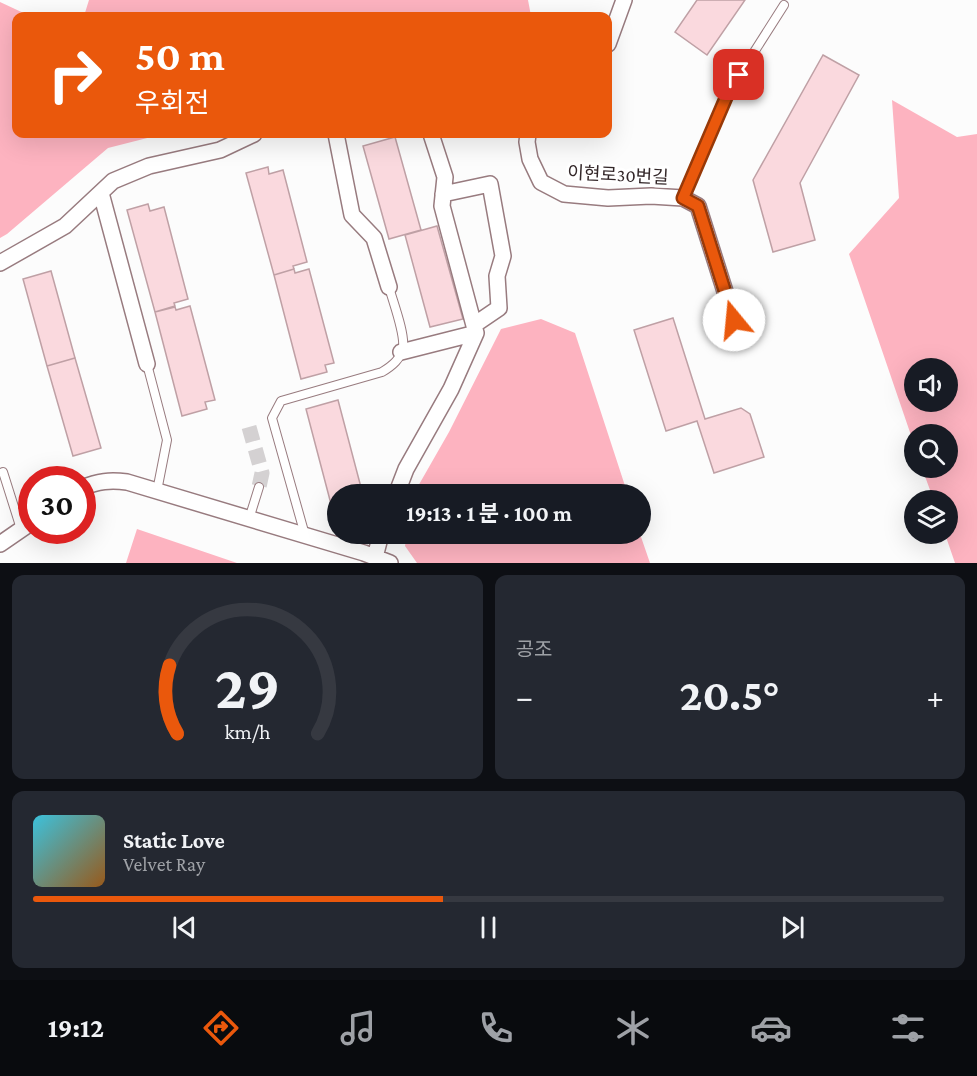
<!DOCTYPE html>
<html lang="ko">
<head>
<meta charset="utf-8">
<style>
	body { margin:0; font-family:"Crimson Pro","Noto Sans KR",serif; background:#242831; color:#f1f3f6; height:100vh; display:flex; flex-direction:column; font-size:22px; white-space:nowrap }
	* { box-sizing:border-box; margin:0 }
	p { font-size:20px; color:#9ea1a6 }
	.icon { flex:none; width:33px; height:33px; fill:none; stroke:currentColor; stroke-width:2; stroke-linecap:round; stroke-linejoin:round }
	.map { position:relative; height:563px; overflow:hidden }
	.panel { display:flex; flex-direction:column; gap:12px; padding:12px; background:#0d0f14; flex:1 }
	.panel>* { flex:none }
	.top-card { position:absolute; left:12px; top:12px; width:600px; height:126px; border-radius:12px; box-shadow:0 6px 24px #0002; background:#ea580c; color:#fff; overflow:hidden }
	.controls { position:absolute; left:904px; top:358px; display:grid; gap:12px }
	.controls a { display:grid; place-items:center; width:54px; height:54px; border-radius:50%; background:#171b24; box-shadow:0 6px 24px #0002; font-size:30px }
	.speed { position:absolute; left:18px; top:466px; display:flex; gap:12px; font-size:30px; font-weight:700; text-align:center }
	.speed>* { display:grid; place-content:center; width:78px; height:78px; border-radius:50%; background:#171b24; box-shadow:0 6px 24px #0002; line-height:1 }
	.speed .limit { border:9px solid #d22; background:#fff; color:#111 }
	.pin { position:absolute; display:grid; place-items:center; width:51px; height:51px; color:#fff; margin:-26px; border-radius:12px; box-shadow:0 3px 9px #0006 }
	.me { position:absolute; width:66px; margin:-33px; rotate:343deg; stroke-linejoin:round; filter:drop-shadow(0 0 4px #0008) }
	.turn { display:flex; align-items:center; gap:21px; height:126px; padding:0 24px; font-size:27px }
	.turn .icon { width:78px; height:78px; stroke-width:2.5 }
	.turn b { display:block; font-size:42px; line-height:51px }
	.big { font-size:45px; font-weight:700; line-height:1.1 }
	.panel .tile { flex:1; display:flex; flex-direction:column; justify-content:center; gap:9px; min-width:0; padding:0 21px; border-radius:12px; background:#242831 }
	.panel .dial { align-items:center; gap:0 }
	.dial svg { height:156px; overflow:visible; fill:none; stroke:#363941; stroke-width:7; stroke-linecap:round; text-anchor:middle }
	.dial text { fill:#f1f3f6; stroke:none }
	.song { display:flex; align-items:center; gap:18px }
	.cover { width:72px; height:72px; border-radius:9px; background:linear-gradient(135deg,hsl(190 70% 55%),hsl(30 70% 35%)) }
	.played { height:6px; border-radius:3px; background:linear-gradient(90deg,#ea580c 45%,#363941 45%) }
	.keys { display:flex; justify-content:space-around; direction:ltr }
	.heat { display:flex; justify-content:space-between; align-items:center; font-size:33px; direction:ltr }
	.panel .tiles { flex:1; display:grid; gap:12px; grid-template-columns:1fr 1fr }
	.tile:last-child { grid-column:span 2 }
	.trip { position:absolute; left:327px; top:484px; width:324px; height:60px; border-radius:30px; background:#171b24; box-shadow:0 6px 24px #0002; font-weight:700; line-height:60px; text-align:center }
	.tabs { display:flex; height:96px; justify-content:space-around; align-items:center; background:#090b0e; color:#9ea1a6 }
	.tabs .icon { width:42px; height:42px }
	.tabs .selected { color:#ea580c }
	.tabs b { font-size:27px; color:#f1f3f6 }
	.map>svg:first-child { display:block }
	.green { fill:#fdb3c0; fill-rule:evenodd }
	.building { fill:#fad9de; stroke:#bfa0a5; stroke-width:1.5 }
	.lines { fill:none; stroke-linecap:round; stroke-linejoin:round }
	.street-tunnel { stroke:#d4d1d2; stroke-width:15; stroke-dasharray:15 8; stroke-linecap:butt }
	.lane-casing { stroke:#987b7f; stroke-width:10 }
	.street-casing { stroke:#987b7f; stroke-width:18 }
	.lane { stroke:#fff; stroke-width:8 }
	.street { stroke:#fff; stroke-width:15 }
	.route-casing { stroke:#983908; stroke-width:15 }
	.route { stroke:#ea580c; stroke-width:10 }
	.labels { text-anchor:middle; stroke-width:6; stroke-linejoin:round; paint-order:stroke }
	.street-label { font-size:18px; fill:#332729; stroke:#fff }
</style>
</head>
<body>
<div class="map">
<svg width="977" height="563" viewBox="0 0 977 563">
	<rect width="100%" height="100%" fill="#fcfcfc"/>
	<path class="green" d="M 89,0 L 528,0 L 531,16 L 84,16 Z
		M 0,2 L 30,16 L 16,16 L 16,134 L 163,134 L 108,148 L 7,234 L 0,238 Z
		M 892,100 L 957,137 L 977,134 L 977,563 L 955,563 L 945,534 L 948,534 L 948,501 L 934,501 L 922,468 L 948,468 L 948,435 L 915,435 L 915,447 L 849,254 L 899,198 ZM 915,369 L 948,369 L 948,402 L 915,402 Z
		M 541,319 L 575,333 L 628,495 L 413,495 L 449,432 L 501,329 Z
		M 137,529 L 237,563 L 126,563 Z
		M 407,534 L 640,534 L 650,563 L 417,563 L 405,546 Z"/>
	<path class="building" d="M 697,0 L 745,0 L 707,55 L 675,32 Z
		M 823,55 L 859,75 L 800,183 L 815,240 L 773,252 L 753,180 Z
		M 395,137 L 421,230 L 389,239 L 363,146 Z
		M 268,167 L 269,174 L 283,170 L 307,262 L 293,266 L 294,269 L 274,275 L 246,173 Z
		M 148,204 L 150,211 L 164,207 L 188,299 L 174,303 L 175,306 L 155,312 L 127,210 Z
		M 437,226 L 463,319 L 430,327 L 405,235 Z
		M 294,269 L 295,273 L 309,269 L 334,363 L 325,365 L 327,372 L 301,379 L 274,275 Z
		M 51,271 L 75,358 L 47,366 L 23,279 Z
		M 190,306 L 215,400 L 205,402 L 207,409 L 182,416 L 155,312 L 175,307 L 176,310 Z
		M 673,318 L 705,419 L 741,408 L 750,414 L 764,457 L 714,473 L 697,421 L 666,431 L 634,330 Z
		M 75,358 L 101,448 L 73,456 L 47,366 Z
		M 338,400 L 363,495 L 338,495 L 338,502 L 331,504 L 306,409 Z"/>
	<g class="lines">
		<path class="street-tunnel" d="M 249,427 L 262,473 L 259,487"/>
		<defs>
			<path id="lane" d="M 683,198 L 728,93 L 784,5
				M 147,364 L 167,440 L 157,491
				M 3,472 L 21,529
				M 249,519 L 259,487
				M 305,535 L 272,418 L 281,401 L 382,372 C 392,366 401,359 403,347 C 405,333 393,302 389,287"/>
			<path id="street" d="M 608,44 L 624,0
				M 336,134 L 352,215 L 374,238 L 389,287
				M 528,134 L 527,142 L 530,159 L 541,182 L 564,194 L 608,198 L 651,196 L 683,198 L 698,206 L 734,320
				M 101,193 L 147,364
				M 443,194 L 490,184 L 503,256 L 497,276 L 499,308 L 474,325
				M 0,263 L 65,226 L 113,181 L 149,166 L 220,150 L 254,134
				M 401,352 L 476,333 L 442,206 L 445,177 L 431,134
				M 82,488 C 98,481 110,480 127,482 L 364,553 L 390,563
				M 396,495 L 406,469 L 451,389 L 476,333
				M 0,544 L 32,522
				M 375,557 L 381,534"/>
		</defs>
		<use href="#lane" class="lane-casing"/>
		<use href="#street" class="street-casing"/>
		<use href="#lane" class="lane"/>
		<use href="#street" class="street"/>
	</g>
	<g class="lines">
		<defs>
			<path id="route" d="M 734,320 L 698,206 L 683,198 L 728,93 L 739,75"/>
		</defs>
		<use href="#route" class="route-casing"/>
		<use href="#route" class="route"/>
	</g>
	<g class="labels">
		<g class="street-label">
			<text transform="translate(618 175) rotate(3)" y="6">이현로30번길</text>
		</g>
	</g>
</svg>
<div class="controls">
<a><svg class="icon" aria-label="sound" viewBox="0 0 24 24"><path d="M4 9h4l5-4v14l-5-4H4zM17 9q2 3 0 6"/></svg></a>
<a><svg class="icon" aria-label="search" viewBox="0 0 24 24"><circle cx="10" cy="10" r="6"/><path d="M15 15l6 6"/></svg></a>
<a><svg class="icon" aria-label="layers" viewBox="0 0 24 24"><path d="M12 4l9 5-9 5-9-5zM3 14l9 5 9-5"/></svg></a>
</div>
<div class="speed"><div class="limit">30</div></div>
<div class="pin" style="left:739px;top:75px;background:#d93025"><svg class="icon" aria-label="arrive" viewBox="0 0 24 24"><path d="M6 21V4h12l-3 4 3 4H6"/></svg></div>
<svg class="me" style="left:734px;top:320px" viewBox="-20 -20 40 40"><circle r="19" fill="#fff"/><path d="M0-13L10 11 0 6-10 11z" fill="#ea580c"/></svg>
<div class="trip">19:13 · 1 분 · 100 m</div>
<div class="top-card">
<div class="turn"><svg class="icon" aria-label="right" viewBox="0 0 24 24"><path d="M7 20v-9h11M14 6l5 5-5 5"/></svg><div><b>50 m</b>우회전</div></div>
</div>
</div>
<section class="panel">
<div class="tiles">
<div class="tile dial"><svg viewBox="0 0 100 80">
<path d="M14 69A42 42 0 1 1 86 69"/>
<path d="M14 69A42 42 0 0 1 10 34" stroke="#ea580c"/>
<text x="50" y="56" font-size="32" font-weight="700">29</text>
<text x="50" y="72" font-size="11">km/h</text>
</svg></div>
<div class="tile"><p>공조</p>
<div class="heat"><a>−</a><b class="big">20.5°</b><a>+</a></div>
</div>
<div class="tile">
<div class="song"><i class="cover"></i><div><b>Static Love</b><p>Velvet Ray</p></div></div>
<div class="played"></div>
<div class="keys"><svg class="icon" aria-label="previous" viewBox="0 0 24 24"><path d="M18 5L8 12l10 7zM5 5v14"/></svg><svg class="icon" aria-label="pause" viewBox="0 0 24 24"><path d="M8 5v14M16 5v14"/></svg><svg class="icon" aria-label="next" viewBox="0 0 24 24"><path d="M6 5l10 7-10 7zM19 5v14"/></svg></div>
</div>
</div>
</section>
<nav class="tabs">
<b>19:12</b>
<svg class="icon selected" aria-label="directions" viewBox="0 0 24 24"><path d="M12 3l9 9-9 9-9-9zM9 14v-3h6M13 9l2 2-2 2"/></svg>
<svg class="icon" aria-label="music" viewBox="0 0 24 24"><path d="M9 18V5l10-2v13"/><circle cx="6" cy="18" r="3"/><circle cx="16" cy="16" r="3"/></svg>
<svg class="icon" aria-label="phone" viewBox="0 0 24 24"><path d="M5 4h4l2 5-3 2q2 4 5 5l2-3 5 2v4C11 20 4 13 5 4z"/></svg>
<svg class="icon" aria-label="climate" viewBox="0 0 24 24"><path d="M12 3v18M4 7l16 10M4 17L20 7"/></svg>
<svg class="icon" aria-label="car" viewBox="0 0 24 24"><path d="M5 17H2v-5l4-1 3-4h7l3 4 3 1v5h-3M9 17h6M6 11h13"/><circle cx="7" cy="17" r="2"/><circle cx="17" cy="17" r="2"/></svg>
<svg class="icon" aria-label="filters" viewBox="0 0 24 24"><path d="M4 7h16M4 17h16"/><circle cx="9" cy="7" r="2"/><circle cx="15" cy="17" r="2"/></svg>
</nav>
</body>
</html>
